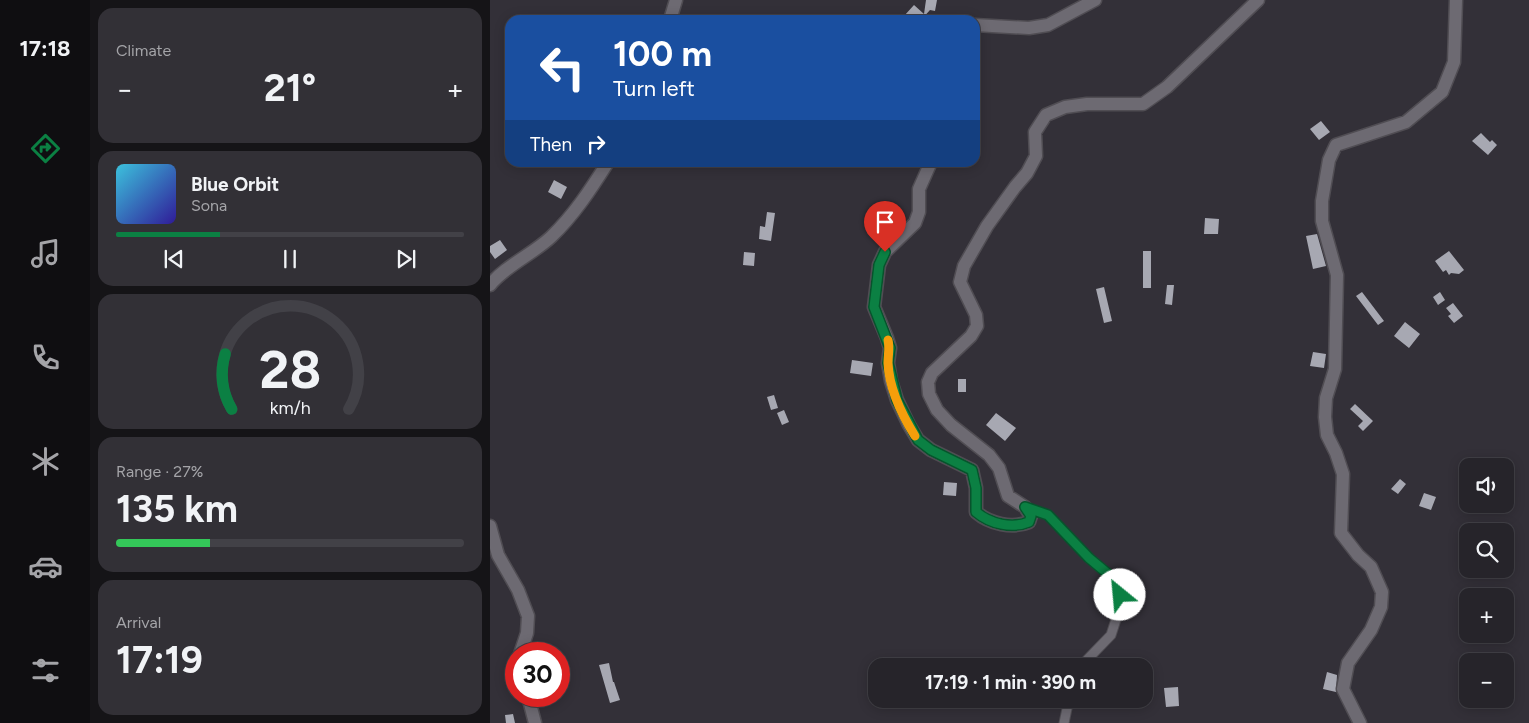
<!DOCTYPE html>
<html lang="en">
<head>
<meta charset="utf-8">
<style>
	body { margin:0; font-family:Figtree,sans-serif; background:#323036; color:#f1f3f6; height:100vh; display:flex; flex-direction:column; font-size:19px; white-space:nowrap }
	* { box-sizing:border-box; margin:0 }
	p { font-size:16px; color:#a4a4a8 }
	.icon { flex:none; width:28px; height:28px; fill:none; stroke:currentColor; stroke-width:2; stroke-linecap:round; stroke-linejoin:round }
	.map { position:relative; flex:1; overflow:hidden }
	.sheet { display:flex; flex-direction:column; gap:8px; padding:8px; background:#151417; width:400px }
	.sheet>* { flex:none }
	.guide { position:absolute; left:15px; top:15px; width:475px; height:152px; border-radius:15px; box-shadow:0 2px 12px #0003,0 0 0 1px #424147; background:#1a4fa0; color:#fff; overflow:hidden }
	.fabs { position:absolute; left:969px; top:458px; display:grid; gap:10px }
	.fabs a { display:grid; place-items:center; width:55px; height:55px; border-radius:10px; background:#26242a; box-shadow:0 2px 12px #0003,0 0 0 1px #424147; font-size:25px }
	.speed { position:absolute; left:15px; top:642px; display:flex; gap:10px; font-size:25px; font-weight:700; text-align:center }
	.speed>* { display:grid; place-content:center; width:65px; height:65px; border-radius:50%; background:#26242a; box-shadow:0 2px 12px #0003,0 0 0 1px #424147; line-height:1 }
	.speed .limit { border:8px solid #d22; background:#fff; color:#111 }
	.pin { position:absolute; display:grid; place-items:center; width:42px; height:42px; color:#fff; margin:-51px -21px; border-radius:50% 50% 50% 0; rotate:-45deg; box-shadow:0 0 5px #0007 }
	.pin .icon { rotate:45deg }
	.me { position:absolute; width:55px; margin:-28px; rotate:332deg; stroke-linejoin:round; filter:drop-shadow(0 0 4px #0008) }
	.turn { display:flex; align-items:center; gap:18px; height:105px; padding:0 25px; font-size:22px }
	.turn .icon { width:65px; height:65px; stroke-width:2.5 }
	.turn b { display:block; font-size:35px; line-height:42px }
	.then { display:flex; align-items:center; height:48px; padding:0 25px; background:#0003; gap:10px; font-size:19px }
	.big { font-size:38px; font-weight:700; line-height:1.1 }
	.sheet .tile { flex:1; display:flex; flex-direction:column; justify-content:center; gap:8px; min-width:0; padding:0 18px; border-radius:15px; background:#323036 }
	.sheet .dial { align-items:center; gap:0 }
	.dial svg { height:130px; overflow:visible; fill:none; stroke:#424147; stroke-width:7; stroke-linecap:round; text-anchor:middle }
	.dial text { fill:#f1f3f6; stroke:none }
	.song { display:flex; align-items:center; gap:15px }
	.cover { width:60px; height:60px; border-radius:8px; background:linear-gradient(135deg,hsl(190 70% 55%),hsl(250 70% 35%)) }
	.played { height:5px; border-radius:2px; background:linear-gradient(90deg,#0b8043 30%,#424147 30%) }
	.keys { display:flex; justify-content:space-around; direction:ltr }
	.heat { display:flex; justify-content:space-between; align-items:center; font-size:28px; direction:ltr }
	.charge { height:8px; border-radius:4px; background:linear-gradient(90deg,#34c759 27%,#424147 0) }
	.trip { position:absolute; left:378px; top:658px; width:285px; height:50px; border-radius:15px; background:#26242a; box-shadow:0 2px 12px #0003,0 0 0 1px #424147; font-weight:700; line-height:50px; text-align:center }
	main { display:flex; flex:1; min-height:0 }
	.menu { display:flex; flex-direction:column; width:90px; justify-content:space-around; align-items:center; background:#0f0e11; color:#a4a4a8 }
	.menu .icon { width:35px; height:35px }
	.menu .on { color:#0b8043 }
	.menu b { font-size:22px; color:#f1f3f6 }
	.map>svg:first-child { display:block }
	.building { fill:#a7a8b2 }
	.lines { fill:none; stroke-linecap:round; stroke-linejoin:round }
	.street-casing { stroke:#504d53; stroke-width:11 }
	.secondary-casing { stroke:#504d53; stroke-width:15 }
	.street { stroke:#6d6a72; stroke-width:9 }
	.secondary { stroke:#6d6a72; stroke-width:12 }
	.route-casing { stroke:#07532c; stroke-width:12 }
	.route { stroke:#0b8043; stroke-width:9 }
	.slow { stroke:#f59e0b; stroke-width:9 }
</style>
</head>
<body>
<main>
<nav class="menu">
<b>17:18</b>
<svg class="icon on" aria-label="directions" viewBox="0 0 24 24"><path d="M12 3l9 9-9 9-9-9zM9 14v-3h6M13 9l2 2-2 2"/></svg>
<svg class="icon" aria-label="music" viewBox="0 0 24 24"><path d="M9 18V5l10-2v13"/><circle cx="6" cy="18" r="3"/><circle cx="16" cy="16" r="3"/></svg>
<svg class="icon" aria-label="phone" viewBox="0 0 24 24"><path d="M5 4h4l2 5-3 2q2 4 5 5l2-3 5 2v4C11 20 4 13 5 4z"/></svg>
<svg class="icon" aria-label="climate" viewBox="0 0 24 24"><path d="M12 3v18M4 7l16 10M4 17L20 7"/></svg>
<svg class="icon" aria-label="car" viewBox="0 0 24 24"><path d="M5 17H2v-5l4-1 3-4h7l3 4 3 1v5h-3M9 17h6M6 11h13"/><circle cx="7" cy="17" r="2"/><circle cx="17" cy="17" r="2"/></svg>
<svg class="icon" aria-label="filters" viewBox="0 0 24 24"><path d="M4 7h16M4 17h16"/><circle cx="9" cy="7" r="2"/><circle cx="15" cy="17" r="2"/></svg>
</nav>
<section class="sheet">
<div class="tile"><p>Climate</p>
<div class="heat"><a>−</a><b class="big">21°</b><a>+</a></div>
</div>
<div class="tile">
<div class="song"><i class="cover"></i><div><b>Blue Orbit</b><p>Sona</p></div></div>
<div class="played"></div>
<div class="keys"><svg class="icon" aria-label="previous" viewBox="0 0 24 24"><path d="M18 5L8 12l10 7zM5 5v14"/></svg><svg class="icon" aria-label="pause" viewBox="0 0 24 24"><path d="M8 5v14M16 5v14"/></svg><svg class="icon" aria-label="next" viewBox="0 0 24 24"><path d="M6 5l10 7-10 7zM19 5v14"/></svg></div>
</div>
<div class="tile dial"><svg viewBox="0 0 100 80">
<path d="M14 69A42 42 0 1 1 86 69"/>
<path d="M14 69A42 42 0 0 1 10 35" stroke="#0b8043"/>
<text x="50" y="56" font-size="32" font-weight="700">28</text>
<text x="50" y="72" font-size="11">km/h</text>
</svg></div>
<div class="tile"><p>Range · 27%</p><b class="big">135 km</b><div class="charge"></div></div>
<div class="tile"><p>Arrival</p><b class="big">17:19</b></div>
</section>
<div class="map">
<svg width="1039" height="723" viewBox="0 0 1039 723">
	<rect width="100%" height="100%" fill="#333038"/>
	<path class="building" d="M 436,0 L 447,0 L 445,11 L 440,10 L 431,20 L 419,20 L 414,16 L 424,5 L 434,14 Z
		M 831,121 L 840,132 L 829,140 L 820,129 Z
		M 991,133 L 1000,142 L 1002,140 L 1007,145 L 998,155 L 982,141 Z
		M 64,180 L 77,187 L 71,199 L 58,192 Z
		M 277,212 L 285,213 L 281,241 L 269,239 L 270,226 L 275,227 Z
		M 715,218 L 729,219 L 728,234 L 714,234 Z
		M 827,234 L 836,266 L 823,269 L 816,236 Z
		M 10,240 L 17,250 L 5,259 L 0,252 L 0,246 Z
		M 653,251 L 661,251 L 661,288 L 653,288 Z
		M 959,251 L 974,270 L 969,274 L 961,273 L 959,275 L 956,270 L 953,272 L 945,261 Z
		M 254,252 L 265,253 L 264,266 L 253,265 Z
		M 677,285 L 684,285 L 682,305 L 675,304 Z
		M 614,287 L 622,321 L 614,323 L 606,289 Z
		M 872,292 L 894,321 L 888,325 L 866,296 Z
		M 950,292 L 955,300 L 948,305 L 943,297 Z
		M 963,303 L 973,316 L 964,323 L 958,316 L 961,314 L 956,308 Z
		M 915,322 L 930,334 L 919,348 L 904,336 Z
		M 823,352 L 836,354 L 834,368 L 820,366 Z
		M 362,360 L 383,363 L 381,376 L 360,373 Z
		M 468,379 L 476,379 L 476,392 L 468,392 Z
		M 284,395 L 288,408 L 281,410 L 277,397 Z
		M 865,404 L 883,421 L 873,431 L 868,426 L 873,421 L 860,409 Z
		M 294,410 L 299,422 L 292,425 L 287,413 Z
		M 506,413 L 526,428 L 515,441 L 496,425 Z
		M 910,479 L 916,484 L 908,494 L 901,489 Z
		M 454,482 L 467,483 L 466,496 L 453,495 Z
		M 934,493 L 946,497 L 941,510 L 929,506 Z
		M 1021,525 L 1024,532 L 1015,536 L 1015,528 Z
		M 119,663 L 123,682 L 124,682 L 130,700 L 120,703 L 109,665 Z
		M 837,672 L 847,675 L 846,692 L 833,689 Z
		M 688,687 L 689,706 L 676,707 L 674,688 Z
		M 23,714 L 25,723 L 16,723 L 15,715 Z"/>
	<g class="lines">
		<defs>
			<path id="street" d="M 535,508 L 558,515 L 599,558 L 629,583 L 630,607 L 621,635 L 591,666
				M 574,723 L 579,699"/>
			<path id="secondary" d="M 180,20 L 186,0
				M 485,25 L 539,28 L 558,25 L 605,0
				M 441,162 L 429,189 L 429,212 L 425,223 L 395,252 L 389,265 L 384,307 L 397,338 L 400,348 L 398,363 L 401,381 L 407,400 L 419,425 L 428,440 L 441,450 L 482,470 L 486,488 L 486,512 C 500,524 522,529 539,522 L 541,516 L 535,507 L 518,496 L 509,468 L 499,455 L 461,425 L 447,410 L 439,394 L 438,382 L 442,373 L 481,336 L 487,326 L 486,315 L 470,282 L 474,266 L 497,226 L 525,187 L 537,173 L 546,156 L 545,132 L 556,115 L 575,107 L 597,104 L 653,104 L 677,87 L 768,0
				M 0,285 C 15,266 43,254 61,237 C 84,215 101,189 118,162
				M 0,526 L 8,555 L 28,590 L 38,616 L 37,633 L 30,654
				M 38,696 L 45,723
				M 870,723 L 853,689 L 858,663 L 881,630 L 891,607 L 892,592 L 881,567 L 868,555 L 851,533 L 853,474 L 846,453 L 837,435 L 835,417 L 836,398 L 845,369 L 847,275 L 832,221 L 832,201 L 839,160 L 846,145 L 916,122 L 952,92 L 964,62 L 966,0"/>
		</defs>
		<use href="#street" class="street-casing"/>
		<use href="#secondary" class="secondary-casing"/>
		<use href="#street" class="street"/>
		<use href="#secondary" class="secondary"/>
	</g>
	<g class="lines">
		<defs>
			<path id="route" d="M 395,252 L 389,265 L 384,307 L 400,348 L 398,363 L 407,400 L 428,440 L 441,450 L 482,470 L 486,488 L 486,512 C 500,524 522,529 539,522 L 541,516 L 535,507 L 558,515 L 599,558 L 629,583 L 630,595"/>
		</defs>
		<use href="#route" class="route-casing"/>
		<use href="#route" class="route"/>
		<path class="slow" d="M 398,340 C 400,348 398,354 398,363 C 399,388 412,415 425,436"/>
	</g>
</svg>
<div class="fabs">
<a><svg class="icon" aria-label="sound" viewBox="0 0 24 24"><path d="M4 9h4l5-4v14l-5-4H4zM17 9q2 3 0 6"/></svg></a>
<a><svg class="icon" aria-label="search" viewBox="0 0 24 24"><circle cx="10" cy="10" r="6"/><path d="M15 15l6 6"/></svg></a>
<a>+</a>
<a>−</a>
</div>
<div class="speed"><div class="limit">30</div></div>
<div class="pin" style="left:395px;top:252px;background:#d93025"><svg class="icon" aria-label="arrive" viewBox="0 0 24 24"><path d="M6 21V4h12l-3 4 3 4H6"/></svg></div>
<svg class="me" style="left:630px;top:595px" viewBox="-20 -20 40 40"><circle r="19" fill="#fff"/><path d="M0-13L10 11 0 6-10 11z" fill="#0b8043"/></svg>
<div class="trip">17:19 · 1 min · 390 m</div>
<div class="guide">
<div class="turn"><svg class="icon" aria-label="left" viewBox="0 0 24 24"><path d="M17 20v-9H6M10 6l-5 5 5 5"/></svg><div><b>100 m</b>Turn left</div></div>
<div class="then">Then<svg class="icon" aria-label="right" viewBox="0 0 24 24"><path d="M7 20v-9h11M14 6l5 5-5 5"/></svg></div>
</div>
</div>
</main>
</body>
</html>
